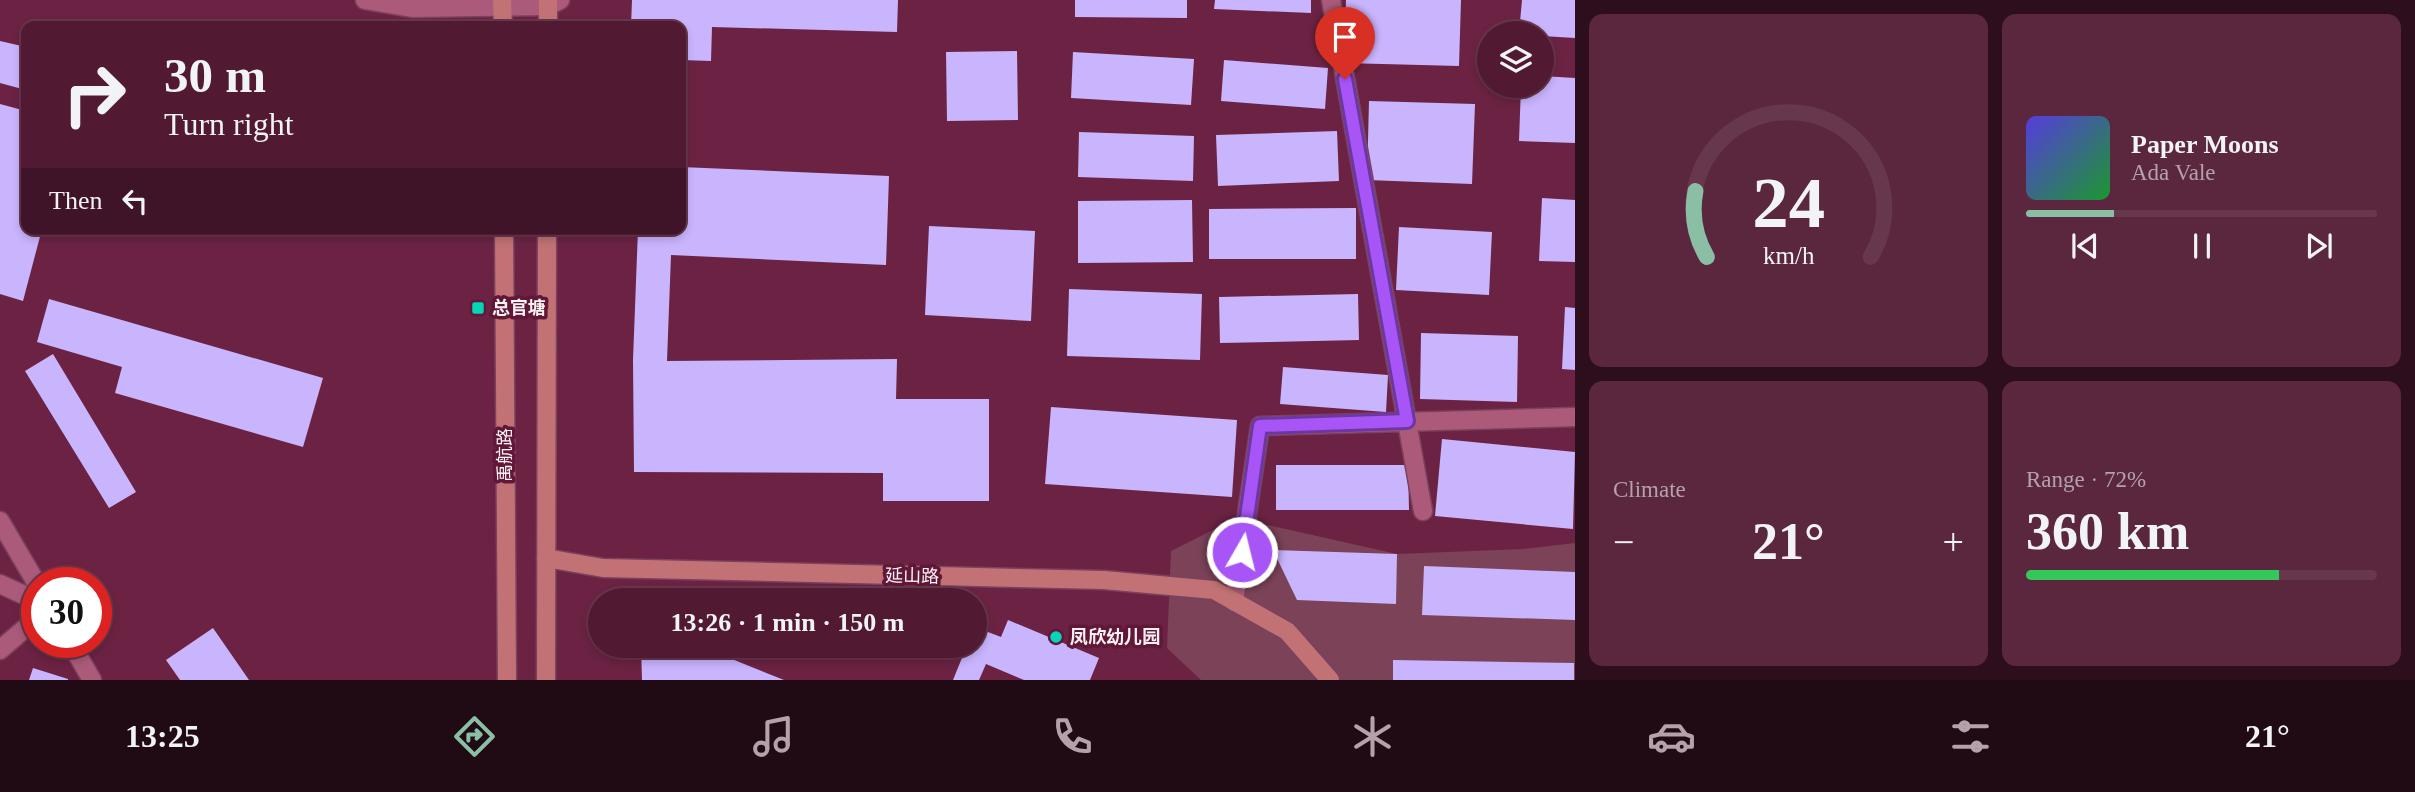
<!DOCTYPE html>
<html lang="en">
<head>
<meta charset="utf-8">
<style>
	body { margin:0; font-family:"Times New Roman","Noto Sans SC",serif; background:#5b273e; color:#f1f3f6; height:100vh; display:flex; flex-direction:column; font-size:26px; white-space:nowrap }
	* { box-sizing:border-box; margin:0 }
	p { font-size:23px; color:#b4a1ac }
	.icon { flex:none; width:38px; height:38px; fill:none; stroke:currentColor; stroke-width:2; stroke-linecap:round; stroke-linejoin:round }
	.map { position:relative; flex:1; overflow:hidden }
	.drawer { display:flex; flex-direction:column; gap:14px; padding:14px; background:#2d0e1c; width:840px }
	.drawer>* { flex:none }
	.hud { position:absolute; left:21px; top:21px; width:665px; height:214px; border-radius:14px; box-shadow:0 4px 10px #0003,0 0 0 2px #67384d; background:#511a32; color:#f1f3f6; overflow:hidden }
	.controls { position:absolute; left:1477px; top:21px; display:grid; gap:14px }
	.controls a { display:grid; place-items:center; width:77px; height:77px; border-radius:50%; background:#511a32; box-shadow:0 4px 10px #0003,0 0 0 2px #67384d; font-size:35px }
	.speed { position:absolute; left:21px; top:567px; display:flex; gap:14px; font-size:35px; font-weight:700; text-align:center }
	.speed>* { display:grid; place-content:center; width:91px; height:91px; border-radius:50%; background:#511a32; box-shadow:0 4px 10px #0003,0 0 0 2px #67384d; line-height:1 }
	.speed .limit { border:10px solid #d22; background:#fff; color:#111 }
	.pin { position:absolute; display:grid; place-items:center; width:60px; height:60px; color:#fff; margin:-72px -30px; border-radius:50% 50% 50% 0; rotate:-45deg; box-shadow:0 0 7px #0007 }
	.pin .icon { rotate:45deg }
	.me { position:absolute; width:77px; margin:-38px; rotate:8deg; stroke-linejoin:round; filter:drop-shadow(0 0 5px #0008) }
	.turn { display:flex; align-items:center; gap:24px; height:147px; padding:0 28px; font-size:32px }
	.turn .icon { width:91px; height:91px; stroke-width:2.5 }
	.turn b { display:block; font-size:49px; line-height:60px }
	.then { display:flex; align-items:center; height:66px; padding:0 28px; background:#0003; gap:14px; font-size:26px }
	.big { font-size:52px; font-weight:800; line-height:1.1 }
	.drawer .widget { flex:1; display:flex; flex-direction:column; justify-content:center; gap:10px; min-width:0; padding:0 24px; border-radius:14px; background:#5b273e }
	.drawer .dial { align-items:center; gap:0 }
	.dial svg { height:182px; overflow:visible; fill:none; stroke:#67384d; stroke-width:7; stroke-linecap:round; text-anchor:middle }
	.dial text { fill:#f1f3f6; stroke:none }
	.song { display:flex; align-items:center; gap:21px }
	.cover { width:84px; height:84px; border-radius:10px; background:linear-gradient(135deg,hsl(250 70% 55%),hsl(130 70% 35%)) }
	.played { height:7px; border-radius:4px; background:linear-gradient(90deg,#8abfa5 25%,#67384d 25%) }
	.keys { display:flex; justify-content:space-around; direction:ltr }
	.heat { display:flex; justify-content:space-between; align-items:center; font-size:38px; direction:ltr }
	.charge { height:10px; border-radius:5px; background:linear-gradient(90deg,#34c759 72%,#67384d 0) }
	.drawer .tiles { flex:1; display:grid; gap:14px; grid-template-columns:repeat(2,1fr) }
	.trip { position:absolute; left:588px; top:588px; width:399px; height:70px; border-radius:35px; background:#511a32; box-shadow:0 4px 10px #0003,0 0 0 2px #67384d; font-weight:800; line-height:70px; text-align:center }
	.dock { display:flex; height:112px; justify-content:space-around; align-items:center; background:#200a14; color:#b4a1ac }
	.dock .icon { width:49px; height:49px }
	.dock .active { color:#8abfa5 }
	.dock b { font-size:32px; color:#f1f3f6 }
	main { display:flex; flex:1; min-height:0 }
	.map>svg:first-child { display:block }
	.green { fill:#7c4358 }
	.building { fill:#c9b4fe }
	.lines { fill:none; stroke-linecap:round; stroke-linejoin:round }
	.street-casing { stroke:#7b415e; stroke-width:21 }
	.secondary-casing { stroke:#7b415e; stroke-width:21 }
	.street { stroke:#ab5b79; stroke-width:18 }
	.secondary { stroke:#c27274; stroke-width:18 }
	.route-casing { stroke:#6d37a1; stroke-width:18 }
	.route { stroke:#a855f7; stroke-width:12 }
	.poi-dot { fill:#06d5b6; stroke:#601738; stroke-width:2.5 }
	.labels { text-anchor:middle; stroke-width:7; stroke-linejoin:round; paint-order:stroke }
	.poi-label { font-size:18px; font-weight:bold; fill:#fbf2f4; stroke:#601738; text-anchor:start }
	.street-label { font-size:18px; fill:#fbf2f4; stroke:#601738 }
</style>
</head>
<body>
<main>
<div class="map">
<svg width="1575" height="680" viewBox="0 0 1575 680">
	<rect width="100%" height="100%" fill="#6c2343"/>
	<path class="green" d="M 1237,518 L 1397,554 L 1524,549 L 1575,543 L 1575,680 L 1201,680 L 1167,648 L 1171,551 Z"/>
	<path class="building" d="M 632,0 L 898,0 L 897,32 L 712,27 L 711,61 L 681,60 L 681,26 L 631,26 Z
		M 1075,0 L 1187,0 L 1187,18 L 1075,17 Z
		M 1215,0 L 1311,0 L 1311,13 L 1214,9 Z
		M 1346,0 L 1461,0 L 1459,66 L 1344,63 Z
		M 1522,0 L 1575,0 L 1575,38 L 1542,36 L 1542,33 L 1519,33 Z
		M 0,41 L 26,47 L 26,90 L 0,83 Z
		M 1017,51 L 1018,120 L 947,121 L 946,52 Z
		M 1073,52 L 1194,59 L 1191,105 L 1071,98 Z
		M 1224,60 L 1328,68 L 1325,109 L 1221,101 Z
		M 1542,76 L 1575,78 L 1575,143 L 1519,141 L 1521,86 L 1542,86 Z
		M 1369,101 L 1475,104 L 1472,184 L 1367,180 Z
		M 0,104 L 26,111 L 26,229 L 42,229 L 23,301 L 0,294 Z
		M 1337,131 L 1339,181 L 1218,186 L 1216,135 Z
		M 1079,132 L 1194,136 L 1193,181 L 1078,177 Z
		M 681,167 L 889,176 L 886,265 L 671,255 L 667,361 L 897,359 L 896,399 L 989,399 L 989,501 L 883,501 L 883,473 L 634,472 L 633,360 L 638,229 L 681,229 Z
		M 1542,198 L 1575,200 L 1575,262 L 1539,261 Z
		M 1192,200 L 1193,262 L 1078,263 L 1078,201 Z
		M 1356,208 L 1356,259 L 1209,259 L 1209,209 Z
		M 929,226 L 1035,231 L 1031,321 L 925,315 Z
		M 1399,227 L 1492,232 L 1489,295 L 1396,290 Z
		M 1069,289 L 1202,294 L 1200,360 L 1067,356 Z
		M 1358,294 L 1359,340 L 1220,343 L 1219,297 Z
		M 49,299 L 323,378 L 303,447 L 115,393 L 122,367 L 37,342 Z
		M 1565,307 L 1575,308 L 1575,370 L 1562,369 Z
		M 1421,333 L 1518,336 L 1517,402 L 1420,399 Z
		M 53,354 L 136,492 L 109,508 L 25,371 Z
		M 1283,367 L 1388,375 L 1386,412 L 1280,404 Z
		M 1051,407 L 1237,420 L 1232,497 L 1045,484 Z
		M 1442,439 L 1575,452 L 1573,529 L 1435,516 Z
		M 1276,465 L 1408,465 L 1409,510 L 1276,510 Z
		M 1273,550 L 1397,554 L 1396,604 L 1297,600 Z
		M 1424,566 L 1575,572 L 1575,620 L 1422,615 Z
		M 715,596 L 716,600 L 640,600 L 640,597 Z
		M 1008,620 L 1099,658 L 1090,680 L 1024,680 L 986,664 L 979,680 L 953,680 L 966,648 L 960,646 L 975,646 L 975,627 L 1001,637 Z
		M 213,628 L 249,680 L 180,680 L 166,660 Z
		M 641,646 L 717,646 L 717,653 L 784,680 L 642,680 Z
		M 1393,660 L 1574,663 L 1574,680 L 1393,680 Z
		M 33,668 L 68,679 L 68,680 L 29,680 Z"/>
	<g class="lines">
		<defs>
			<path id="street" d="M 365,0 L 412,8 L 548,6 L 560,0
				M 1331,0 L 1423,511
				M 0,521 L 37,584
				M 0,584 L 37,601
				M 1234,602 L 1260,426 L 1575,417
				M 70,642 L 92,680
				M 0,650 L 37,618"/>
			<path id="secondary" d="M 502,0 L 503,26
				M 548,0 L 548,26
				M 504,229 L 507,680
				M 546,558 L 603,568 L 1104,580 L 1214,590 L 1287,631 L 1330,680
				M 546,680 L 547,229"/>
		</defs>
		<use href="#street" class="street-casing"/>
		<use href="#secondary" class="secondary-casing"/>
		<use href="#street" class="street"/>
		<use href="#secondary" class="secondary"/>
	</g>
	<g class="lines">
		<defs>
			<path id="route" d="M 1242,552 L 1260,426 L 1407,421 L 1345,79"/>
		</defs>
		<use href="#route" class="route-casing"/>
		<use href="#route" class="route"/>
	</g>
	<g class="poi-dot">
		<rect x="471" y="301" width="14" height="14" rx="3.5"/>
		<circle cx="1056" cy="637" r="7"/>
	</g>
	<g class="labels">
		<g class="poi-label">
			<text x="492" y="314">总官塘</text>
			<text x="1070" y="643">凤欣幼儿园</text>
		</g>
		<g class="street-label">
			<text transform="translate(505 455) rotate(-90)" y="6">禹航路</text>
			<text transform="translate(912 576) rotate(1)" y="6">延山路</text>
		</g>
	</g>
</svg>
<div class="controls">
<a><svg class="icon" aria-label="layers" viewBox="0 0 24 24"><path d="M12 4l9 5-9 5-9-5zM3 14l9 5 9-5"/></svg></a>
</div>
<div class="speed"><div class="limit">30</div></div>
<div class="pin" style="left:1345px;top:79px;background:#d93025"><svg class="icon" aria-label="arrive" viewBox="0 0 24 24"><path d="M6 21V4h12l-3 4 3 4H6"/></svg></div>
<svg class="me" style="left:1242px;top:552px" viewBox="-20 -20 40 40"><circle r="17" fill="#a855f7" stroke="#fff" stroke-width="3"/><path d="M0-11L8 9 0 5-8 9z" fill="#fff"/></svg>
<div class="trip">13:26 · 1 min · 150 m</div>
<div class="hud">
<div class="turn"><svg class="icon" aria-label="right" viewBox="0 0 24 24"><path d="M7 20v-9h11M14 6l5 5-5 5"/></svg><div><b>30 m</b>Turn right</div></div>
<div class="then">Then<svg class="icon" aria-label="left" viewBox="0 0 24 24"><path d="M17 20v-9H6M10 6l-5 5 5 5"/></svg></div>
</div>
</div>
<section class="drawer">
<div class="tiles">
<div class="widget dial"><svg viewBox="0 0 100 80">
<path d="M14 69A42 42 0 1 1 86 69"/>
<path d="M14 69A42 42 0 0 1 9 40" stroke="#8abfa5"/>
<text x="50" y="56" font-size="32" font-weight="700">24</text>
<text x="50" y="72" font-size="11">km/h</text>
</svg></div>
<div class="widget">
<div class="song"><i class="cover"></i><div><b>Paper Moons</b><p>Ada Vale</p></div></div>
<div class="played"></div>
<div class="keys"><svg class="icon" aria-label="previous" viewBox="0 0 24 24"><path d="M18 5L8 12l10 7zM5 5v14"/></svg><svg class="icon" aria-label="pause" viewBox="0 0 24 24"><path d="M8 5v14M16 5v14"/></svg><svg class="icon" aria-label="next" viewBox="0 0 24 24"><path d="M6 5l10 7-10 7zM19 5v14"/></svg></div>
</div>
<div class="widget"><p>Climate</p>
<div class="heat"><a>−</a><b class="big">21°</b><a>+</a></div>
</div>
<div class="widget"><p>Range · 72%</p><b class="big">360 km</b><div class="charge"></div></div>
</div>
</section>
</main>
<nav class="dock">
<b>13:25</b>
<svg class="icon active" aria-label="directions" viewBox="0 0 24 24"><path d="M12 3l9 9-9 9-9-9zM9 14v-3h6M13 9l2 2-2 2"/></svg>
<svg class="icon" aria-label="music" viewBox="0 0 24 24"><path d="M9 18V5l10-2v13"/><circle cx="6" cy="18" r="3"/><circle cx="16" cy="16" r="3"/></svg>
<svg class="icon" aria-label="phone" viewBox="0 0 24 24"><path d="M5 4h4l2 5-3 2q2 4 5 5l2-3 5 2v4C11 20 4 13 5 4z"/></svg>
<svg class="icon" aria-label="climate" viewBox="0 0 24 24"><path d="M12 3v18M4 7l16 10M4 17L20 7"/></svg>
<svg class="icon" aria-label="car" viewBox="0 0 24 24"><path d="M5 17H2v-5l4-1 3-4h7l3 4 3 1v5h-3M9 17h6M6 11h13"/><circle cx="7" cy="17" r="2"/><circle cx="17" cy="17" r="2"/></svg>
<svg class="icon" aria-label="filters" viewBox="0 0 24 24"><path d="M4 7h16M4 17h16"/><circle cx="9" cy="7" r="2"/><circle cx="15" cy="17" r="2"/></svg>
<b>21°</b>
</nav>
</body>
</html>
